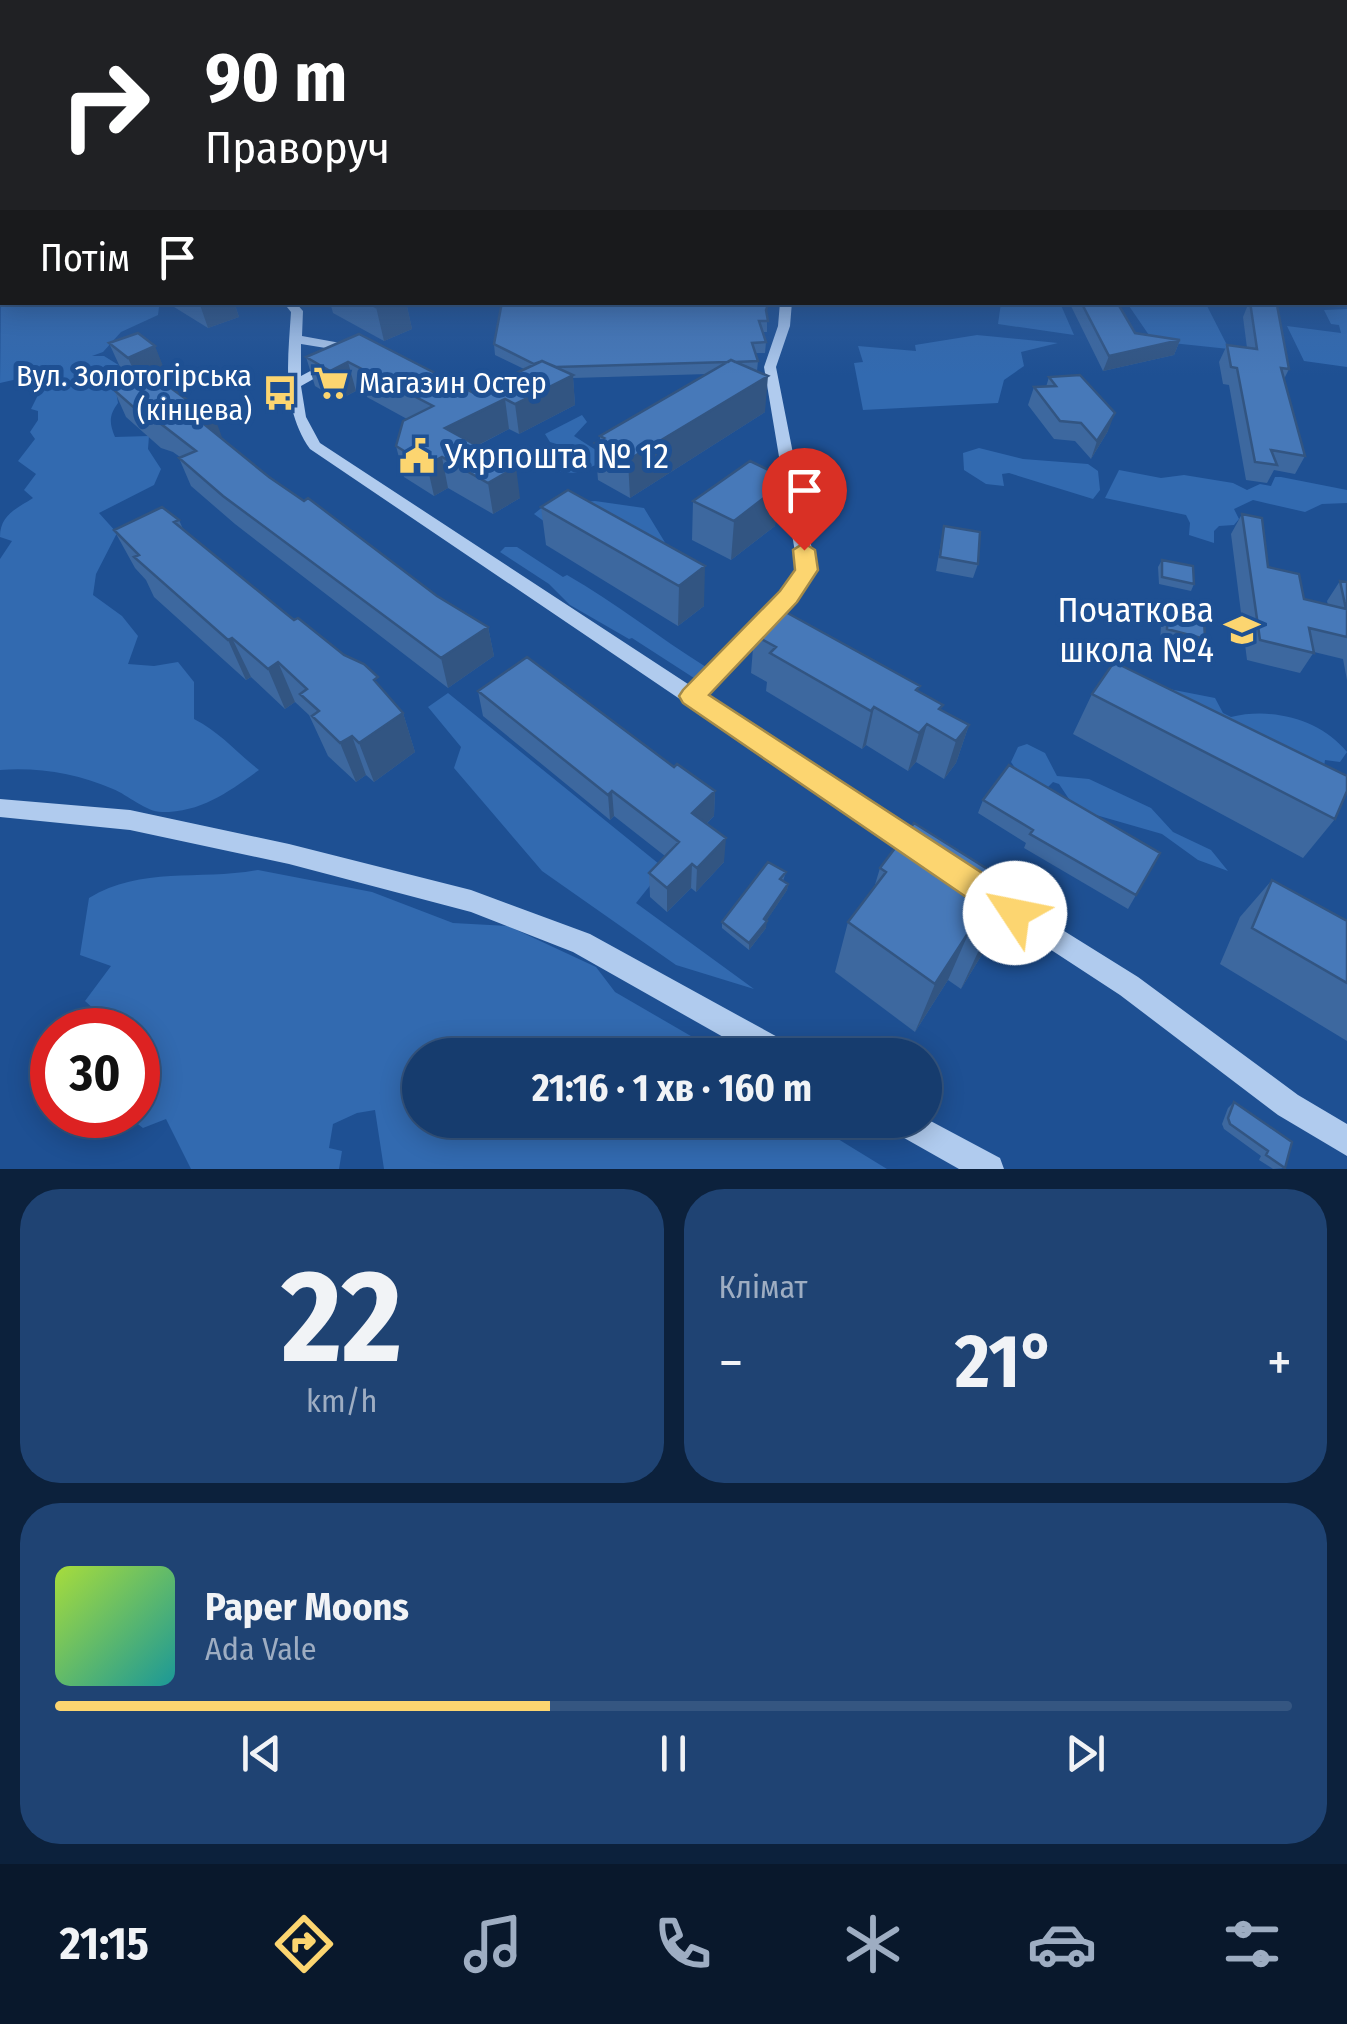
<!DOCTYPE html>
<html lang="uk">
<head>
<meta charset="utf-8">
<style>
	body { margin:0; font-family:"Fira Sans Condensed",sans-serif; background:#1f4373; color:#f1f3f6; height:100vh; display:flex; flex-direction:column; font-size:38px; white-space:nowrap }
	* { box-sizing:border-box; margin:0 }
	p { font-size:32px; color:#9eadc2 }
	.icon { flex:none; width:55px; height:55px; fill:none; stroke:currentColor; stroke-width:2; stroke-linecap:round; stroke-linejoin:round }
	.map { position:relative; height:1169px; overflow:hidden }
	.panel { display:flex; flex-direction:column; gap:20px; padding:20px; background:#0c213c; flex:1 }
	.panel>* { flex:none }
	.top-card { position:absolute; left:0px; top:0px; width:1348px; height:305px; box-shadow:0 5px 25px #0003,0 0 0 2px #355681; background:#202124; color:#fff; overflow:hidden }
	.speed { position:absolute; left:30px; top:1008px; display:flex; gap:20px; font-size:50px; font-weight:700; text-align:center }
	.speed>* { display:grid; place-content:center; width:130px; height:130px; border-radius:50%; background:#163c6e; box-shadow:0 5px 25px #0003,0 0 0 2px #355681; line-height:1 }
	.speed .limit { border:15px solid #d22; background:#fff; color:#111 }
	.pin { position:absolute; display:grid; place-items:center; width:85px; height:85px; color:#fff; margin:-102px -42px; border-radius:50% 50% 50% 0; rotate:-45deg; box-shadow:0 0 10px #0007 }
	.pin .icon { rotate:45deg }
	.me { position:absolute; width:110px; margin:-55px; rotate:304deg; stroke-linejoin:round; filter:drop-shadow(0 0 8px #0008) }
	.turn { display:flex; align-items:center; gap:35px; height:210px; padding:0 40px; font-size:45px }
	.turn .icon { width:130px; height:130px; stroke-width:2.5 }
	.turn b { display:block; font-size:70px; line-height:85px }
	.then { display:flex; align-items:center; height:95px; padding:0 40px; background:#0003; gap:20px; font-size:38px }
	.big { font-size:75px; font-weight:700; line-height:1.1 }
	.panel .widget { flex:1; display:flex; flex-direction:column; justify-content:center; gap:15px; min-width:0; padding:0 35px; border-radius:40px; background:#1f4373 }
	.panel .dial { align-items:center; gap:0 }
	.dial b { font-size:130px; line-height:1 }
	.song { display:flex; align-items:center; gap:30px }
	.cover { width:120px; height:120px; border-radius:15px; background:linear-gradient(135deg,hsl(80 70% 55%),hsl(180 70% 35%)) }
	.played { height:10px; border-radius:5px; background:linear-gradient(90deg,#fcd570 40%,#355681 40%) }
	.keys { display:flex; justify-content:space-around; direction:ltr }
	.heat { display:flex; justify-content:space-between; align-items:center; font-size:55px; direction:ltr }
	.panel .tiles { flex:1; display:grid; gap:20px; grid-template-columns:1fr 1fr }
	.widget:last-child { grid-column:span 2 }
	.trip { position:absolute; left:402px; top:1038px; width:540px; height:100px; border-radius:50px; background:#163c6e; box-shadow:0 5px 25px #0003,0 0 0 2px #355681; font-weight:700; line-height:100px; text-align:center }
	.tabs { display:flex; height:160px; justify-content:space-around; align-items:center; background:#09182c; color:#9eadc2 }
	.tabs .icon { width:70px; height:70px }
	.tabs .current { color:#fcd570 }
	.tabs b { font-size:45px; color:#f1f3f6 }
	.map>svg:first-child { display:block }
	.green { fill:#326ab0 }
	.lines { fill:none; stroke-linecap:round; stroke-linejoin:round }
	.stream { stroke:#a4c6ef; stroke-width:4 }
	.minor { fill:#b0cbee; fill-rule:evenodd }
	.wall { fill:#3d689f }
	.shaded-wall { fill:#325582 }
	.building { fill:#4779b9; stroke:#325582; stroke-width:2.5 }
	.route { fill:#fcd570; stroke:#a48a49; stroke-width:2.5 }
	.labels { text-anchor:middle; stroke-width:10; stroke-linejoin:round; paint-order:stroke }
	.far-poi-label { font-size:30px; fill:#fff; stroke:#1e5093; text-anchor:end }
	.poi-label { font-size:35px; fill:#fff; stroke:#1e5093; text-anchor:start }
</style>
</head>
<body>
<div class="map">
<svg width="1347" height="1169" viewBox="0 0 1347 1169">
	<rect width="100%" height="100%" fill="#1e5093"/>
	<path class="green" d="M 2,230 L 2,302 L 155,302 L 159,307 L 158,315 L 121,332 L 103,352 L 92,356 L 104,356 L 125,369 L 115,384 L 118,403 C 109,415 109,423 115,437 L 149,436 L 148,449 L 161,469 L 154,485 L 99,513 L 117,533 L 96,574 L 93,595 L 122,616 L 138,636 L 128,664 L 154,666 L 178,662 L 194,682 L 194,719 C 221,733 236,752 259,770 C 228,792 202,812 162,812 C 146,812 128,795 113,789 C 78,774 39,767 0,770 L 0,559 L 12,541 L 0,537 C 0,515 16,509 33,498 L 24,490 L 36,474 L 18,461 L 35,439 L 30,432 L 38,420 L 38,411 L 31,409 L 45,381 L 23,383 L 22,378 L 0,383 Z
		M 1001,303 L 1060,303 L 1074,335 L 998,324 Z
		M 1127,303 L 1206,304 L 1229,349 L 1153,341 Z
		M 1347,309 L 1347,367 L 1304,361 L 1287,326 L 1341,333 L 1339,325 L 1331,324 L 1324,310 Z
		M 977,335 L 1058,343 L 1021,352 L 1024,366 L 1004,380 L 998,403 L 863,410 L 854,363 L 863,362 L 858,346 L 916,351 L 915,345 Z
		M 582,415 L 587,422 L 574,436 L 602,454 L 603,462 L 576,473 L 560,472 L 563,446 L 550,442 L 545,434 Z
		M 979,448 L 1023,459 L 1088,464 L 1098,471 L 1100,490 L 1093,499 L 1009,473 L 1002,474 L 1004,486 L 986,484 L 964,470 L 963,453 Z
		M 1119,470 L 1161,478 L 1184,475 L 1233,483 L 1247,490 L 1260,484 L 1271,486 L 1275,477 L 1281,477 L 1347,490 L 1347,503 L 1322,504 L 1305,512 L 1253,500 L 1234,509 L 1239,519 L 1234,525 L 1219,526 L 1214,531 L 1214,543 L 1189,535 L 1190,523 L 1186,515 L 1105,498 Z
		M 595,501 L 644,508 L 669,549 L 545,522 L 534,514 L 545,505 Z
		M 505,547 L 517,547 L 563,577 L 567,575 C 616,603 658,637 706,667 L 694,678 L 632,638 L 629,639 L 570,605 L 549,584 L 500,552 Z
		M 1169,689 L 1215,698 L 1223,713 L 1231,717 C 1272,707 1320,719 1347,752 L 1340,762 L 1325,760 L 1322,781 Z
		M 448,693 L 664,868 L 636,903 L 754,989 L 676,965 L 542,871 L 454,768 L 461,747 L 428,707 Z
		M 1027,744 L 1045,753 L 1057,776 L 1089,779 L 1151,808 L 1173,832 L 1211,850 L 1228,871 L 1198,860 L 1162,834 L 1082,811 L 1073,805 L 1059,784 L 1053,782 L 1045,790 L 1022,778 L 1011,762 L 1018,747 Z
		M 258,870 L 372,892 L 453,923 L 508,926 L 596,967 L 615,992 L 696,1039 L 713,1055 L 420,1055 L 420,1120 L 807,1120 L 887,1169 L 384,1169 L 375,1110 L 357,1113 L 333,1124 L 329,1148 L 342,1151 L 339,1169 L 191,1169 L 166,1119 L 143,1128 L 126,1115 L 138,1115 L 138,1030 L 117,1030 L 85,1001 L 111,966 L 80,955 L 89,898 C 142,866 200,881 258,870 Z"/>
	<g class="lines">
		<path class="stream" d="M 0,248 L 2,243"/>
		<path class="minor" d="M 283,302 L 295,302 L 303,311 L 302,336 L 346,344 L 356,355 L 301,386 L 306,417 L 320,443 L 691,686 L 782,593 L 798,570 L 764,367 L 778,326 L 780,302 L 792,302 L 790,326 L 776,367 L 816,570 L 794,601 L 705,696 L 928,842 L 932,849 L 928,856 L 920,859 L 912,856 L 310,449 C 281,407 288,360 291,312 ZM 301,344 L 338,350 L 342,354 L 301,376 Z
			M 0,799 L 130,810 L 289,844 L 471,890 L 590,934 L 792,1045 L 796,1055 L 755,1055 L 573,952 L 471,912 L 289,864 L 130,830 L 0,817 Z
			M 987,883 L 1138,977 L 1298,1095 L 1347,1124 L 1347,1156 L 1278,1115 L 1120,995 L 978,902 L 975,894 L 978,886 Z
			M 925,1118 L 1000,1158 L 1004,1169 L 959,1169 L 890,1130 L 886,1120 Z"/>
	</g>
	<path class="wall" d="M 166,302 L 234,302 L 239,317 L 208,328 Z
		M 330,302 L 406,302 L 412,329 L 384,341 L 333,313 Z
		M 1069,302 L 1117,302 L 1135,333 L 1180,340 L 1174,355 L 1103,371 Z
		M 1249,302 L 1262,302 L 1289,369 L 1284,379 L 1305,456 L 1295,474 L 1274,470 L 1267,483 L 1246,480 L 1229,385 L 1223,384 L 1219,362 L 1227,345 L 1247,348 L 1243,317 Z
		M 767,316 L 767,332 L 763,332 L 766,342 L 765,353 L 755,353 L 758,361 L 757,371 L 765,412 L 630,498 L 598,480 L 595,443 L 600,440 L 600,436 L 708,374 L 573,378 L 575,405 L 519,434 L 509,429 L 477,446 L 520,498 L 493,514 L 448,488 L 434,496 L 404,477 L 396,446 L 407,419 L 356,391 L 338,400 L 315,386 L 306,357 L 359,334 L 474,393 L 524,369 L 495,355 L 494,344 Z
		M 109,343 L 169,381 L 164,383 L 223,439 L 269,477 L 437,596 L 488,627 L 494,656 L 448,688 L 235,524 L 191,486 L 179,458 L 180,457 L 173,452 L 161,448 L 126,417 L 114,390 L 131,384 L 125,378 Z
		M 1049,377 L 1108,431 L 1091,459 L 1075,441 L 1054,439 L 1028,405 L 1034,387 L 1046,387 Z
		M 779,475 L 775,526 L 731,560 L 692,540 L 693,501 Z
		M 568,490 L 704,606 L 678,626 L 546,545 L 541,507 Z
		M 1242,514 L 1268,567 L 1304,599 L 1328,605 L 1327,601 L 1340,581 L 1347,582 L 1347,680 L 1343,659 L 1314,652 L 1300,673 L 1247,660 L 1231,534 Z
		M 179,520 L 183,529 L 284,612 L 382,689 L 403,713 L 415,752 L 374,782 L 366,775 L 356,782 L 328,756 L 309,715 L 295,702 L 285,709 L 251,677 L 246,680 L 154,597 L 146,580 L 135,568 L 114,530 Z
		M 944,526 L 978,564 L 973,578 L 936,571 Z
		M 1162,560 L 1194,584 L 1191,591 L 1159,584 L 1158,567 Z
		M 1168,611 L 1205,639 L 1197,653 L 1160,643 L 1161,625 Z
		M 754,635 L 919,691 L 941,710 L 969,725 L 956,763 L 944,779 L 916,762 L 908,771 L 866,745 L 862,749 L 766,691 L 767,682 L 751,673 Z
		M 478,691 L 674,767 L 715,791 L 714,816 L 706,824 L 724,862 L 696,892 L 691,888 L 667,912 L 650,897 L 649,873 L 665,856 L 614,816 L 610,820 L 483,716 Z
		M 1092,694 L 1335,819 L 1303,858 L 1073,734 Z
		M 983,800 L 1160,853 L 1128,909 L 1024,848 L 1026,843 L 978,813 Z
		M 880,868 L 992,938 L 961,989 L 948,980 L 915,1032 L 835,972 L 848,922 L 874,888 Z
		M 786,872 L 783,881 L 788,884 L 787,890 L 766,921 L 766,928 L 749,950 L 722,928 L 722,922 Z
		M 1272,880 L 1347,921 L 1347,1041 L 1220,964 L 1240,917 Z
		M 1234,1102 L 1285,1168 L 1273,1169 L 1259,1160 L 1261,1156 L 1224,1129 L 1222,1124 L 1228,1108 Z"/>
	<path class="shaded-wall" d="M 199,302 L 234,302 L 239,317 L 208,328 Z
		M 387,302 L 406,302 L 412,329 L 384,341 L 376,307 Z
		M 1180,340 L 1174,355 L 1103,371 L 1109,356 Z
		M 155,346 L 169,381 L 144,393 L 128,358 Z
		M 348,362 L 356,391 L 338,400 L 330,371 Z
		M 573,375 L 575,405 L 519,434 L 515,404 Z
		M 768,376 L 765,412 L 630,498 L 628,460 Z
		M 505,399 L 509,429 L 451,459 L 445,428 Z
		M 1115,413 L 1108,431 L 1091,459 L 1097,441 Z
		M 216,421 L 226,448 L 205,425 Z
		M 442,457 L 448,488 L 434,496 L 427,465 Z
		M 516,467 L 520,498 L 493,514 L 488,483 Z
		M 779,475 L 775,526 L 731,560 L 734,521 L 769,483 Z
		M 705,566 L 704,606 L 678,626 L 679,586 Z
		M 488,627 L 494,656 L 448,688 L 441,658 Z
		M 232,638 L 251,677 L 246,680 L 228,640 Z
		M 278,662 L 295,702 L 285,709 L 268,669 Z
		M 874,707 L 866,745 L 862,749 L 871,711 Z
		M 403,713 L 415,752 L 374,782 L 359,743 Z
		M 927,724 L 916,762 L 908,771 L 919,733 Z
		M 969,725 L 956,763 L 944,779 L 956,741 Z
		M 352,736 L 366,775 L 356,782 L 340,743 Z
		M 612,791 L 614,816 L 610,820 L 608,795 Z
		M 715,791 L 714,816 L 691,838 L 692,813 Z
		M 726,838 L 724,862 L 696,892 L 697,868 Z
		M 692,864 L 691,888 L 667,912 L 667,888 Z
		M 788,884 L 787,890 L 763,926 L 764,919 Z
		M 1016,887 L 992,938 L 961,989 L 984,939 Z
		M 767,921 L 766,928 L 749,950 L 749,943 Z
		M 970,930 L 948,980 L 915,1032 L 935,984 Z"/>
	<path class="building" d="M 367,302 L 387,302 L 376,307 Z
		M 502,302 L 769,302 L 766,310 L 768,321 L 759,321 L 766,342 L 752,343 L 758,361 L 735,362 L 731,360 L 728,362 L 556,367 L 542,361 L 534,364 L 494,344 Z
		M 1081,302 L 1117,302 L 1135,333 L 1180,340 L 1109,356 Z
		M 1250,302 L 1277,305 L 1289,369 L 1281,368 L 1305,456 L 1271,450 L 1277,465 L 1255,462 L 1237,368 L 1231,367 L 1227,345 L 1257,349 Z
		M 138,333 L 155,346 L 128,358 L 109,343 Z
		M 359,334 L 474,393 L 542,361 L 573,375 L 515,404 L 505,399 L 445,428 L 516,467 L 488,483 L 442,457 L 427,465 L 396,446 L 403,421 L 433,406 L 348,362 L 330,371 L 306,357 Z
		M 731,360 L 768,376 L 628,460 L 595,443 L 604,438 L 600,436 Z
		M 153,375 L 216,421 L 205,425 L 269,477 L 304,501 L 308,498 L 437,596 L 488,627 L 441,658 L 223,496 L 179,458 L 196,451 L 161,424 L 148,420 L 114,390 Z
		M 1080,375 L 1115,413 L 1097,441 L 1081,423 L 1060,421 L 1034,387 L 1056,386 L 1049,377 Z
		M 750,461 L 779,475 L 769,483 L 778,487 L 734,521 L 693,501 Z
		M 568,490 L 705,566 L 679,586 L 541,507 Z
		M 162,507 L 179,520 L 174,522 L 284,612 L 294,620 L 298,618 L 344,655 L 364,664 L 378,677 L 374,680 L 403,713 L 359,743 L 352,736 L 340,743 L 312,716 L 319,711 L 300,694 L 307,689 L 278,662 L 268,669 L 232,638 L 228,640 L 134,557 L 139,555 L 114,530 Z
		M 1242,514 L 1262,518 L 1268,567 L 1299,574 L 1304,599 L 1346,609 L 1340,581 L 1347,582 L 1347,637 L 1309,628 L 1314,653 L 1260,640 Z
		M 944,526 L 980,532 L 978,564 L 940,557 Z
		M 1162,560 L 1193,566 L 1194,584 L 1162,577 Z
		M 782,610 L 920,686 L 916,690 L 943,705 L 939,709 L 969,725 L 956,741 L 927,724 L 919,733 L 874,707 L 871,711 L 770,653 L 776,647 L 754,635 Z
		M 1168,611 L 1204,620 L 1205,639 L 1167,629 Z
		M 527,657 L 674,767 L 677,764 L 715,791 L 692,813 L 726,838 L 697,868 L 692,864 L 667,888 L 649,873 L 679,842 L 612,791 L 608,795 L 478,691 Z
		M 1114,662 L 1347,776 L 1347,791 L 1335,819 L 1092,694 Z
		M 1009,765 L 1160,853 L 1136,895 L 1030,834 L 1033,830 L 983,800 Z
		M 914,823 L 1016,887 L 984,939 L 970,930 L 935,984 L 848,922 L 886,872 L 880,868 Z
		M 768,862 L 786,872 L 780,879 L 788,884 L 764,919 L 767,921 L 749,943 L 722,922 Z
		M 1272,880 L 1347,921 L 1347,983 L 1252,928 Z
		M 1234,1102 L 1292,1142 L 1285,1168 L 1266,1155 L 1268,1151 L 1230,1124 L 1228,1118 Z"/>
	<linearGradient id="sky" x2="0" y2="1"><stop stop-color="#102c51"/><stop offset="0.57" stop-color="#3b649e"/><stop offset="1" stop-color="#3b649e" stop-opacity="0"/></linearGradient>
	<rect width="1347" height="375" fill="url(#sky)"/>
	<path class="route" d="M 804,543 L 815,550 L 818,570 L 797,602 L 709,695 L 1027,902 L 1031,913 L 1027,923 L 1015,928 L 1004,923 L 683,703 L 679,696 L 683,690 L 780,591 L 795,570 L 793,550 Z"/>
	<defs>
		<symbol id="supermarket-bare" viewBox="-9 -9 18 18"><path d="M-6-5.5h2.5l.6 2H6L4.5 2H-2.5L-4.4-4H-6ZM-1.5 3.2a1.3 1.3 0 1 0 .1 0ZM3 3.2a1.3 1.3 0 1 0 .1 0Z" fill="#fcd570" stroke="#1e5093" stroke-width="2.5" paint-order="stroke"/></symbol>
		<symbol id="bus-bare" viewBox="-9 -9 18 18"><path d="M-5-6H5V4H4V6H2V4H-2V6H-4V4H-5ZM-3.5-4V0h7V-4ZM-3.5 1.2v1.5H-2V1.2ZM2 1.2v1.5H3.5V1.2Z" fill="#fcd570" stroke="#1e5093" stroke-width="2.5" paint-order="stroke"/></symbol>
		<symbol id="civic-bare" viewBox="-9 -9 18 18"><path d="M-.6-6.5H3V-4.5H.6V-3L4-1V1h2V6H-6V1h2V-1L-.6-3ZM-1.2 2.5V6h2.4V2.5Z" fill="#fcd570" stroke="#1e5093" stroke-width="2.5" paint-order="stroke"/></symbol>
		<symbol id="school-bare" viewBox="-9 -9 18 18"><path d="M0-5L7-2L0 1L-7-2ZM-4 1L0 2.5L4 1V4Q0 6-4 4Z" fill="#fcd570" stroke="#1e5093" stroke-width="2.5" paint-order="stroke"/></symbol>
	</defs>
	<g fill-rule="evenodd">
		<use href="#supermarket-bare" x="306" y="358" width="50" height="50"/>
		<use href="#bus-bare" x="255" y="368" width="50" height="50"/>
		<use href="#civic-bare" x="392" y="431" width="50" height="50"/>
		<use href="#school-bare" x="1217" y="605" width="50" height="50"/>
	</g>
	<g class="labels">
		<g class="far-poi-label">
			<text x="252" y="386">Вул. Золотогірська<tspan x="252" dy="34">(кінцева)</tspan></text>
			<text x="359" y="393" text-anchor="start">Магазин Остер</text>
		</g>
		<g class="poi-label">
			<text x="445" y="468">Укрпошта № 12</text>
			<text x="1214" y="622" text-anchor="end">Початкова<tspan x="1214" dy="40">школа №4</tspan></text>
		</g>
	</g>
</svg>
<div class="speed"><div class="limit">30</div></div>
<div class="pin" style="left:804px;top:550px;background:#d93025"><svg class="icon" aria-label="arrive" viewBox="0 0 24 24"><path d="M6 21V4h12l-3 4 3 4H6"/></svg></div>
<svg class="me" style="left:1015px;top:913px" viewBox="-20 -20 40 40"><circle r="19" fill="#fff"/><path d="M0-13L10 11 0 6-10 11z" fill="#fcd570"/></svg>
<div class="trip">21:16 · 1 хв · 160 m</div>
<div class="top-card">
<div class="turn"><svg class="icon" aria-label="right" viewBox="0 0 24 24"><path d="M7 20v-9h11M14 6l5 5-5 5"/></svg><div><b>90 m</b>Праворуч</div></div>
<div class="then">Потім<svg class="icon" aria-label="arrive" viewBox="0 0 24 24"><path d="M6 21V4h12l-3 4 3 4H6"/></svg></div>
</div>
</div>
<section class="panel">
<div class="tiles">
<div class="widget dial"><b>22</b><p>km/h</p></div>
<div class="widget"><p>Клімат</p>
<div class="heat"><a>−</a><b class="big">21°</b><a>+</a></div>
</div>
<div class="widget">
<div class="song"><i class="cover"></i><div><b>Paper Moons</b><p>Ada Vale</p></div></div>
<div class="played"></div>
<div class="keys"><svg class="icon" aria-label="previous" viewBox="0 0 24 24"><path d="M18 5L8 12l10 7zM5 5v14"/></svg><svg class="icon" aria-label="pause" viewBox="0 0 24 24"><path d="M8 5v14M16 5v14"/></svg><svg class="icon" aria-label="next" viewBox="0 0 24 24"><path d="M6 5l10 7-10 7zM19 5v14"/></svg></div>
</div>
</div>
</section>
<nav class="tabs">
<b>21:15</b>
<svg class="icon current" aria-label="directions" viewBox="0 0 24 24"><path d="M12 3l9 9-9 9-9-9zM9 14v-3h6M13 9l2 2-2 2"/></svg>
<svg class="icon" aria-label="music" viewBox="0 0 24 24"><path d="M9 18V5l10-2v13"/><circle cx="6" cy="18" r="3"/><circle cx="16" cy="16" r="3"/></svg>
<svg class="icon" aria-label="phone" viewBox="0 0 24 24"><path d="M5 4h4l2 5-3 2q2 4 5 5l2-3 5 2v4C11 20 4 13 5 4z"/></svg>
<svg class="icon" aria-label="climate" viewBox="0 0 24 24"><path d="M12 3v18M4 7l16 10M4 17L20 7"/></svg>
<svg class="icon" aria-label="car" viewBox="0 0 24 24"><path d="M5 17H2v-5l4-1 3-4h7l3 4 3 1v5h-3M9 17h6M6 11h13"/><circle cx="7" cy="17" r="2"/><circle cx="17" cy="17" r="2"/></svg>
<svg class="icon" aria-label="filters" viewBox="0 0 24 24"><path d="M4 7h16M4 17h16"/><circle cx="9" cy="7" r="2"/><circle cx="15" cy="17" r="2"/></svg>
</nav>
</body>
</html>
